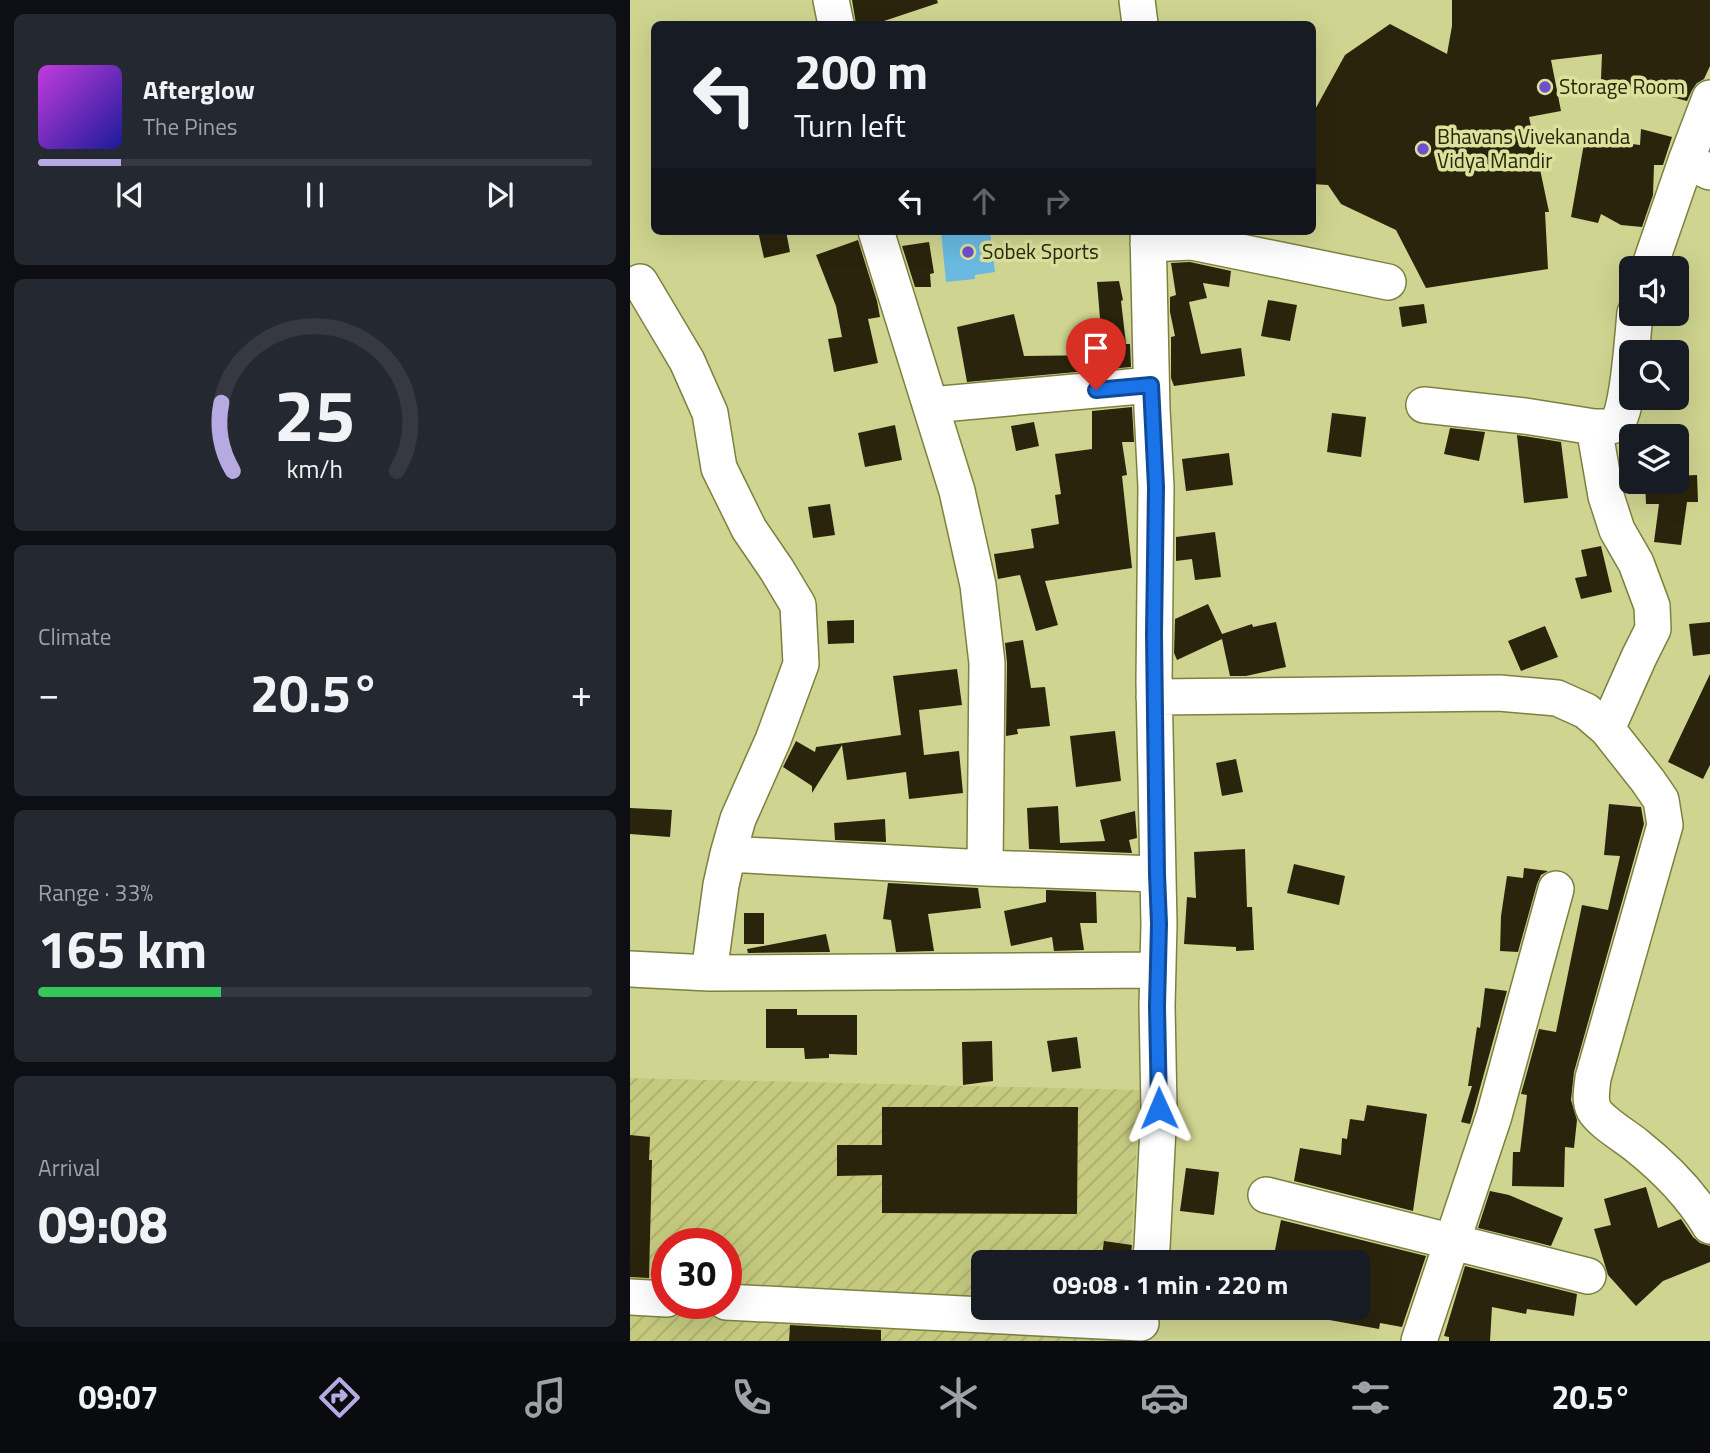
<!DOCTYPE html>
<html lang="en">
<head>
<meta charset="utf-8">
<style>
	body { margin:0; font-family:"Titillium Web",sans-serif; background:#242831; color:#f1f3f6; height:100vh; display:flex; flex-direction:column; font-size:26px; white-space:nowrap }
	* { box-sizing:border-box; margin:0 }
	p { font-size:23px; color:#9ea1a6 }
	.icon { flex:none; width:38px; height:38px; fill:none; stroke:currentColor; stroke-width:2; stroke-linecap:round; stroke-linejoin:round }
	.map { position:relative; flex:1; overflow:hidden }
	.side { display:flex; flex-direction:column; gap:14px; padding:14px; background:#0d0f14; width:630px }
	.side>* { flex:none }
	.banner { position:absolute; left:21px; top:21px; width:665px; height:214px; border-radius:10px; box-shadow:0 7px 28px #0002; background:#171b24; color:#f1f3f6; overflow:hidden }
	.buttons { position:absolute; left:989px; top:256px; display:grid; gap:14px }
	.buttons a { display:grid; place-items:center; width:70px; height:70px; border-radius:10px; background:#171b24; box-shadow:0 7px 28px #0002; font-size:35px }
	.speed { position:absolute; left:21px; top:1228px; display:flex; gap:14px; font-size:35px; font-weight:700; text-align:center }
	.speed>* { display:grid; place-content:center; width:91px; height:91px; border-radius:50%; background:#171b24; box-shadow:0 7px 28px #0002; line-height:1 }
	.speed .limit { border:10px solid #d22; background:#fff; color:#111 }
	.pin { position:absolute; display:grid; place-items:center; width:60px; height:60px; color:#fff; margin:-72px -30px; border-radius:50% 50% 50% 0; rotate:-45deg; box-shadow:0 0 7px #0007 }
	.pin .icon { rotate:45deg }
	.me { position:absolute; width:77px; margin:-38px; rotate:359deg; stroke-linejoin:round; filter:drop-shadow(0 0 5px #0008) }
	.turn { display:flex; align-items:center; gap:24px; height:147px; padding:0 28px; font-size:32px }
	.turn .icon { width:91px; height:91px; stroke-width:2.5 }
	.turn b { display:block; font-size:49px; line-height:60px }
	.lanes { display:flex; align-items:center; height:66px; padding:0 28px; background:#0003; justify-content:center; gap:35px; direction:ltr }
	.lanes .off { opacity:.35 }
	.big { font-size:52px; font-weight:700; line-height:1.1 }
	.side .card { flex:1; display:flex; flex-direction:column; justify-content:center; gap:10px; min-width:0; padding:0 24px; border-radius:10px; background:#242831 }
	.side .dial { align-items:center; gap:0 }
	.dial svg { height:182px; overflow:visible; fill:none; stroke:#363941; stroke-width:7; stroke-linecap:round; text-anchor:middle }
	.dial text { fill:#f1f3f6; stroke:none }
	.song { display:flex; align-items:center; gap:21px }
	.cover { width:84px; height:84px; border-radius:10px; background:linear-gradient(135deg,hsl(290 70% 55%),hsl(240 70% 35%)) }
	.played { height:7px; border-radius:4px; background:linear-gradient(90deg,#b7a9e2 15%,#363941 15%) }
	.keys { display:flex; justify-content:space-around; direction:ltr }
	.heat { display:flex; justify-content:space-between; align-items:center; font-size:38px; direction:ltr }
	.charge { height:10px; border-radius:5px; background:linear-gradient(90deg,#34c759 33%,#363941 0) }
	.trip { position:absolute; left:341px; top:1250px; width:399px; height:70px; border-radius:10px; background:#171b24; box-shadow:0 7px 28px #0002; font-weight:700; line-height:70px; text-align:center }
	.tab-bar { display:flex; height:112px; justify-content:space-around; align-items:center; background:#090b0e; color:#9ea1a6 }
	.tab-bar .icon { width:49px; height:49px }
	.tab-bar .current { color:#b7a9e2 }
	.tab-bar b { font-size:32px; color:#f1f3f6 }
	main { display:flex; flex:1; min-height:0 }
	.map>svg:first-child { display:block }
	.industrial { fill:url(#industrial-furrows); fill-rule:evenodd }
	.water { fill:#69b9e0 }
	.building { fill:#2b240c }
	.lines { fill:none; stroke-linecap:round; stroke-linejoin:round }
	.minor-casing { stroke:#7d813f; stroke-width:38 }
	.minor { stroke:#fff; stroke-width:35 }
	.route-casing { stroke:#114b97; stroke-width:18 }
	.route { stroke:#1a73e8; stroke-width:12 }
	.poi-dot { fill:#704fc9; stroke:#dce19c; stroke-width:2.5 }
	.labels { text-anchor:middle; stroke-width:7; stroke-linejoin:round; paint-order:stroke }
	.poi-label { font-size:21px; fill:#27280d; stroke:#dce19c; text-anchor:start }
</style>
</head>
<body>
<main>
<section class="side">
<div class="card">
<div class="song"><i class="cover"></i><div><b>Afterglow</b><p>The Pines</p></div></div>
<div class="played"></div>
<div class="keys"><svg class="icon" aria-label="previous" viewBox="0 0 24 24"><path d="M18 5L8 12l10 7zM5 5v14"/></svg><svg class="icon" aria-label="pause" viewBox="0 0 24 24"><path d="M8 5v14M16 5v14"/></svg><svg class="icon" aria-label="next" viewBox="0 0 24 24"><path d="M6 5l10 7-10 7zM19 5v14"/></svg></div>
</div>
<div class="card dial"><svg viewBox="0 0 100 80">
<path d="M14 69A42 42 0 1 1 86 69"/>
<path d="M14 69A42 42 0 0 1 9 39" stroke="#b7a9e2"/>
<text x="50" y="56" font-size="32" font-weight="700">25</text>
<text x="50" y="72" font-size="11">km/h</text>
</svg></div>
<div class="card"><p>Climate</p>
<div class="heat"><a>−</a><b class="big">20.5°</b><a>+</a></div>
</div>
<div class="card"><p>Range · 33%</p><b class="big">165 km</b><div class="charge"></div></div>
<div class="card"><p>Arrival</p><b class="big">09:08</b></div>
</section>
<div class="map">
<svg width="1080" height="1341" viewBox="0 0 1080 1341">
	<defs>
		<pattern id="industrial-furrows" width="10" height="10" patternUnits="userSpaceOnUse" patternTransform="scale(1.75)"><rect width="10" height="10" fill="#c5ca7f"/><path d="M-1 1l2-2M0 10L10 0M9 11l2-2" fill="none" stroke="#a9ae6d"/></pattern>
	</defs>
	<rect width="100%" height="100%" fill="#cfd490"/>
	<path class="industrial" d="M 0,1078 L 510,1090 L 500,1262 L 354,1262 L 354,1307 L 498,1307 L 496,1341 L 0,1341 ZM 37,1244 L 96,1244 L 96,1304 L 37,1304 Z"/>
	<path class="water" d="M 311,231 L 360,231 L 365,272 L 345,275 L 345,279 L 316,282 Z"/>
	<path class="building" d="M 222,0 L 307,0 L 308,3 L 245,24 L 226,24 Z
		M 822,0 L 1080,0 L 1080,66 L 1074,79 L 1067,83 L 1062,90 L 1057,101 L 971,79 L 972,54 L 921,60 L 931,111 L 899,117 L 919,212 L 915,212 L 918,269 L 796,288 L 766,230 L 711,204 L 698,185 L 682,184 L 682,115 L 715,55 L 760,24 L 817,54 L 822,26 Z
		M 1011,129 L 1042,137 L 1033,165 L 1024,165 L 1023,195 L 1012,227 L 991,225 L 971,214 L 968,223 L 941,217 L 955,138 L 1010,145 Z
		M 128,231 L 156,231 L 160,252 L 134,258 Z
		M 228,240 L 247,301 L 250,317 L 238,319 L 248,363 L 204,372 L 198,339 L 212,337 L 206,306 L 186,255 Z
		M 299,242 L 304,273 L 300,274 L 301,287 L 285,287 L 272,246 Z
		M 560,262 L 601,271 L 599,287 L 573,283 L 577,298 L 559,302 L 571,354 L 611,348 L 615,376 L 544,386 L 541,378 L 541,337 L 545,336 L 540,312 L 540,297 L 546,295 L 541,263 Z
		M 489,281 L 493,300 L 491,301 L 496,344 L 500,344 L 501,367 L 337,382 L 327,327 L 384,314 L 394,356 L 473,355 L 467,282 Z
		M 638,300 L 667,305 L 660,341 L 631,336 Z
		M 794,304 L 797,323 L 772,327 L 769,307 Z
		M 502,407 L 504,442 L 492,442 L 497,475 L 492,476 L 502,568 L 415,581 L 428,625 L 406,631 L 390,575 L 368,579 L 364,554 L 404,548 L 401,529 L 429,524 L 425,495 L 431,494 L 425,454 L 462,449 L 462,411 Z
		M 702,413 L 736,417 L 731,457 L 697,452 Z
		M 404,422 L 409,446 L 386,451 L 381,426 Z
		M 265,425 L 272,460 L 235,467 L 228,433 Z
		M 820,428 L 855,432 L 849,461 L 814,454 Z
		M 887,435 L 931,442 L 938,498 L 894,503 Z
		M 599,453 L 603,485 L 556,491 L 552,459 Z
		M 1067,475 L 1068,502 L 1057,502 L 1051,545 L 1024,542 L 1029,504 L 1016,504 L 1015,481 L 1046,481 L 1046,476 Z
		M 200,504 L 205,535 L 183,538 L 178,507 Z
		M 585,532 L 591,577 L 565,580 L 562,559 L 546,561 L 546,537 Z
		M 971,546 L 982,592 L 951,599 L 945,578 L 957,576 L 951,550 Z
		M 578,604 L 592,634 L 622,624 L 623,627 L 646,622 L 656,667 L 616,676 L 600,676 L 592,639 L 547,660 L 544,653 L 545,619 Z
		M 224,620 L 224,643 L 198,644 L 197,621 Z
		M 1080,622 L 1080,654 L 1063,656 L 1059,624 Z
		M 915,626 L 928,657 L 891,671 L 878,641 Z
		M 393,640 L 401,688 L 415,687 L 420,726 L 387,729 L 388,734 L 376,736 L 377,663 L 375,643 Z
		M 327,669 L 332,705 L 289,710 L 294,755 L 329,751 L 333,793 L 279,799 L 276,772 L 217,780 L 212,745 L 182,793 L 182,786 L 153,767 L 166,741 L 185,752 L 186,747 L 271,735 L 263,676 Z
		M 1080,674 L 1080,765 L 1073,779 L 1038,762 Z
		M 485,731 L 491,781 L 446,787 L 440,736 Z
		M 606,759 L 613,792 L 592,796 L 586,763 Z
		M 979,804 L 1011,807 L 1014,824 L 944,1072 L 941,1100 L 947,1120 L 944,1148 L 935,1147 L 934,1187 L 882,1186 L 883,1152 L 890,1152 L 897,1095 L 891,1094 L 909,1029 L 926,1032 L 952,905 L 978,910 L 990,856 L 974,855 Z
		M 428,806 L 430,843 L 475,841 L 470,820 L 505,811 L 507,838 L 499,840 L 502,853 L 399,849 L 397,808 Z
		M 0,808 L 42,810 L 40,837 L 0,834 Z
		M 255,819 L 256,842 L 205,840 L 204,823 Z
		M 615,849 L 617,907 L 622,907 L 624,950 L 606,951 L 606,947 L 554,944 L 557,897 L 566,898 L 564,852 Z
		M 664,864 L 715,876 L 709,905 L 657,893 Z
		M 894,868 L 918,871 L 911,875 L 907,884 L 888,952 L 870,951 L 871,916 L 877,876 L 893,878 Z
		M 258,883 L 348,888 L 351,908 L 298,914 L 304,951 L 266,952 L 261,920 L 253,919 Z
		M 416,890 L 466,892 L 467,923 L 450,923 L 454,950 L 424,951 L 422,937 L 381,946 L 374,911 L 416,902 Z
		M 114,913 L 134,913 L 134,944 L 114,944 Z
		M 196,934 L 200,952 L 118,953 L 117,949 Z
		M 855,988 L 877,991 L 840,1124 L 831,1122 L 842,1086 L 838,1086 L 847,1027 L 850,1028 Z
		M 136,1009 L 167,1009 L 167,1015 L 227,1015 L 227,1055 L 199,1054 L 199,1058 L 175,1059 L 174,1048 L 136,1048 Z
		M 447,1037 L 451,1068 L 422,1072 L 417,1041 Z
		M 362,1041 L 363,1081 L 333,1085 L 332,1042 Z
		M 737,1105 L 797,1114 L 783,1211 L 664,1181 L 670,1148 L 711,1155 L 712,1138 L 717,1139 L 720,1119 L 734,1121 Z
		M 252,1107 L 448,1107 L 447,1214 L 252,1213 L 252,1175 L 207,1176 L 207,1145 L 252,1145 Z
		M 0,1135 L 20,1137 L 19,1160 L 22,1160 L 19,1278 L 0,1277 Z
		M 556,1168 L 589,1172 L 584,1215 L 550,1211 Z
		M 1016,1187 L 1028,1228 L 1051,1219 L 1063,1237 L 1070,1243 L 1080,1246 L 1080,1262 L 1033,1281 L 1006,1306 L 978,1275 L 964,1229 L 981,1225 L 974,1199 Z
		M 860,1191 L 879,1195 L 933,1218 L 921,1246 L 848,1228 Z
		M 651,1220 L 796,1256 L 772,1327 L 750,1323 L 749,1329 L 683,1317 L 684,1307 L 728,1307 L 728,1262 L 693,1262 L 678,1259 L 678,1257 L 645,1250 Z
		M 474,1241 L 502,1245 L 500,1262 L 471,1262 Z
		M 835,1266 L 947,1294 L 944,1316 L 897,1309 L 896,1314 L 862,1307 L 860,1341 L 819,1341 L 819,1337 L 814,1336 Z
		M 160,1325 L 251,1330 L 251,1341 L 159,1341 Z"/>
	<g class="lines">
		<defs>
			<path id="minor" d="M 201,0 L 206,24
				M 507,0 L 510,24
				M 1056,161 L 1080,98
				M 246,231 L 327,491 L 348,585 L 357,663 L 355,868
				M 518,231 L 522,409 L 526,487 L 524,682 L 529,924 L 527,1006 L 529,1108 L 522,1247 L 520,1262
				M 518,244 L 562,242 L 758,282
				M 1019,268 L 1056,161 L 1080,172
				M 10,282 L 57,361 L 80,413 L 89,468 L 119,529 L 147,570 L 168,605 L 171,664 L 143,740 L 108,819 L 98,854
				M 301,405 L 521,385
				M 794,405 L 895,416 L 964,427 C 971,427 980,428 986,424 C 998,415 1003,331 1005,313
				M 964,427 L 976,496 L 987,530 L 1006,563 L 1022,606 L 1023,629 L 1009,657 L 977,729
				M 524,697 L 869,693 L 927,698 L 956,711 L 977,729 L 1018,781 L 1031,800 L 1035,825 L 963,1078 C 962,1089 959,1100 964,1110 C 971,1122 995,1136 1006,1145 C 1035,1168 1061,1194 1080,1226
				M 0,969 L 79,973 L 528,970
				M 79,973 L 91,885 L 98,854 L 355,868 L 527,874
				M 636,1195 L 958,1276
				M 0,1297 L 37,1299
				M 96,1302 L 511,1323
				M 789,1341 L 864,1116 L 926,889"/>
		</defs>
		<use href="#minor" class="minor-casing"/>
		<use href="#minor" class="minor"/>
	</g>
	<g class="lines">
		<defs>
			<path id="route" d="M 466,390 L 521,385 L 526,487 L 524,634 L 527,874 L 529,924 L 527,1006 L 529,1108"/>
		</defs>
		<use href="#route" class="route-casing"/>
		<use href="#route" class="route"/>
	</g>
	<g class="poi-dot">
		<circle cx="915" cy="87" r="7"/>
		<circle cx="793" cy="149" r="7"/>
		<circle cx="338" cy="252" r="7"/>
	</g>
	<g class="labels">
		<g class="poi-label">
			<text x="929" y="94">Storage Room</text>
			<text x="807" y="144">Bhavans Vivekananda<tspan x="807" dy="24">Vidya Mandir</tspan></text>
			<text x="352" y="259">Sobek Sports</text>
		</g>
	</g>
</svg>
<div class="buttons">
<a><svg class="icon" aria-label="sound" viewBox="0 0 24 24"><path d="M4 9h4l5-4v14l-5-4H4zM17 9q2 3 0 6"/></svg></a>
<a><svg class="icon" aria-label="search" viewBox="0 0 24 24"><circle cx="10" cy="10" r="6"/><path d="M15 15l6 6"/></svg></a>
<a><svg class="icon" aria-label="layers" viewBox="0 0 24 24"><path d="M12 4l9 5-9 5-9-5zM3 14l9 5 9-5"/></svg></a>
</div>
<div class="speed"><div class="limit">30</div></div>
<div class="pin" style="left:466px;top:390px;background:#d93025"><svg class="icon" aria-label="arrive" viewBox="0 0 24 24"><path d="M6 21V4h12l-3 4 3 4H6"/></svg></div>
<svg class="me" style="left:529px;top:1108px" viewBox="-20 -20 40 40"><path d="M0-17L14 15 0 8-14 15z" fill="#1a73e8" stroke="#fff" stroke-width="4"/></svg>
<div class="trip">09:08 · 1 min · 220 m</div>
<div class="banner">
<div class="turn"><svg class="icon" aria-label="left" viewBox="0 0 24 24"><path d="M17 20v-9H6M10 6l-5 5 5 5"/></svg><div><b>200 m</b>Turn left</div></div>
<div class="lanes"><svg class="icon" aria-label="left" viewBox="0 0 24 24"><path d="M17 20v-9H6M10 6l-5 5 5 5"/></svg><svg class="icon off" aria-label="ahead" viewBox="0 0 24 24"><path d="M12 20V5M6 11l6-6 6 6"/></svg><svg class="icon off" aria-label="right" viewBox="0 0 24 24"><path d="M7 20v-9h11M14 6l5 5-5 5"/></svg></div>
</div>
</div>
</main>
<nav class="tab-bar">
<b>09:07</b>
<svg class="icon current" aria-label="directions" viewBox="0 0 24 24"><path d="M12 3l9 9-9 9-9-9zM9 14v-3h6M13 9l2 2-2 2"/></svg>
<svg class="icon" aria-label="music" viewBox="0 0 24 24"><path d="M9 18V5l10-2v13"/><circle cx="6" cy="18" r="3"/><circle cx="16" cy="16" r="3"/></svg>
<svg class="icon" aria-label="phone" viewBox="0 0 24 24"><path d="M5 4h4l2 5-3 2q2 4 5 5l2-3 5 2v4C11 20 4 13 5 4z"/></svg>
<svg class="icon" aria-label="climate" viewBox="0 0 24 24"><path d="M12 3v18M4 7l16 10M4 17L20 7"/></svg>
<svg class="icon" aria-label="car" viewBox="0 0 24 24"><path d="M5 17H2v-5l4-1 3-4h7l3 4 3 1v5h-3M9 17h6M6 11h13"/><circle cx="7" cy="17" r="2"/><circle cx="17" cy="17" r="2"/></svg>
<svg class="icon" aria-label="filters" viewBox="0 0 24 24"><path d="M4 7h16M4 17h16"/><circle cx="9" cy="7" r="2"/><circle cx="15" cy="17" r="2"/></svg>
<b>20.5°</b>
</nav>
</body>
</html>
